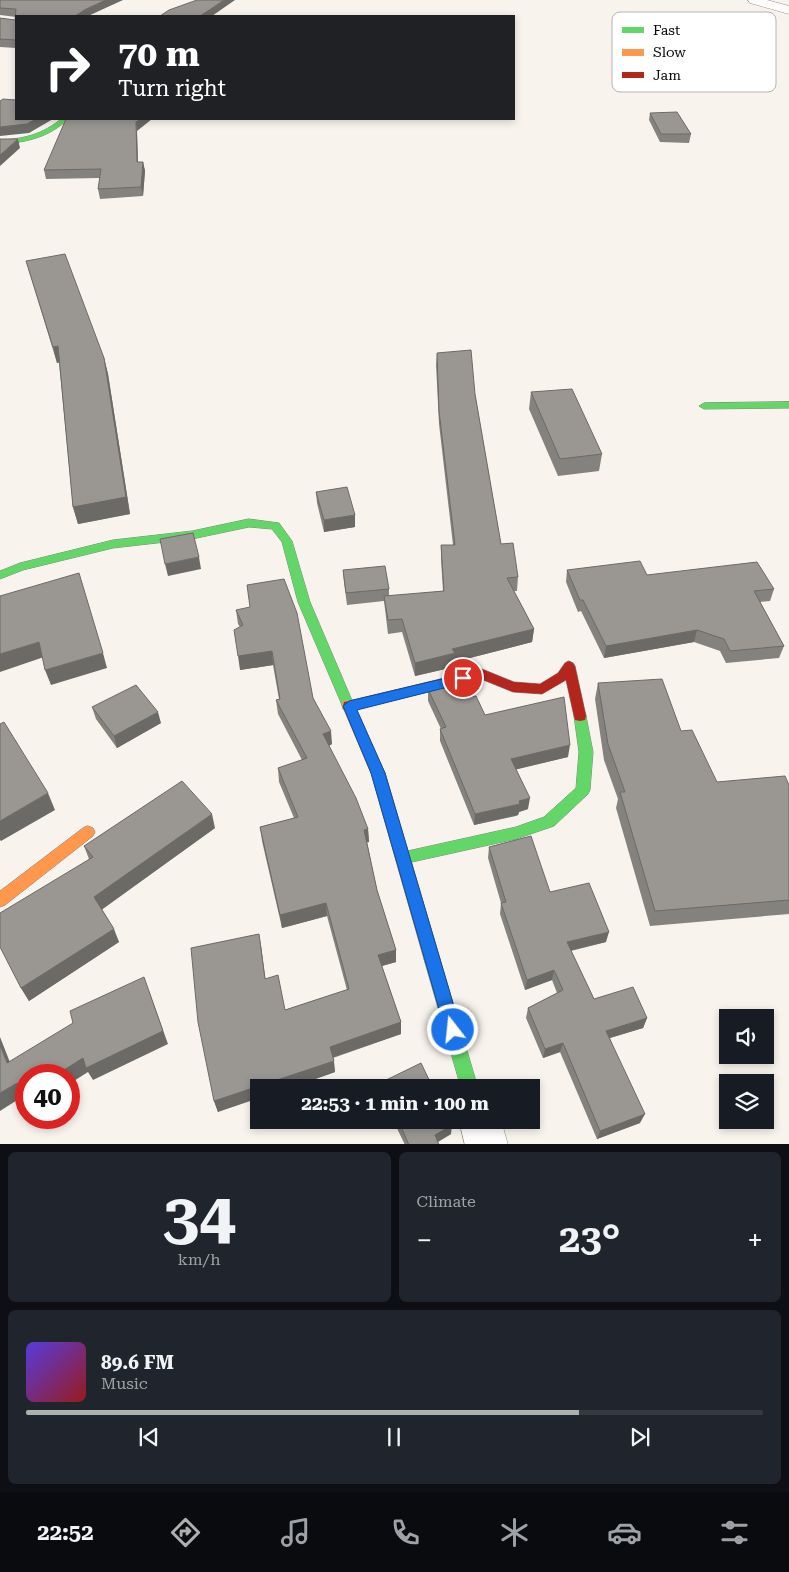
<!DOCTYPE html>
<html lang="en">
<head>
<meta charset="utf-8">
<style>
	body { margin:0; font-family:"Roboto Serif",serif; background:#20242c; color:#f1f3f6; height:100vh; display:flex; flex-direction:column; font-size:19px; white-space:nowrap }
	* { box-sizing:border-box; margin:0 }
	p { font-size:16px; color:#9ea1a6 }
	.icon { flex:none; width:28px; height:28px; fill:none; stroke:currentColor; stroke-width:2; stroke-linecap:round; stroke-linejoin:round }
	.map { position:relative; height:1144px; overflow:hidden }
	.drawer { display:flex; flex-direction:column; gap:8px; padding:8px; background:#0d0f14; flex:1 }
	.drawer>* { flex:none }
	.top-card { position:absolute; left:15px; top:15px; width:500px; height:105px; border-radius:0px; box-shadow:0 2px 8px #0003; background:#202124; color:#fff; overflow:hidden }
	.controls { position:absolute; left:719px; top:1009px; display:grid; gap:10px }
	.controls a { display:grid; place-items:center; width:55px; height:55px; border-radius:0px; background:#171b24; box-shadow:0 2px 8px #0003; font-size:25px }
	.speed { position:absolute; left:15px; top:1064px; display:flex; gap:10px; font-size:25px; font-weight:700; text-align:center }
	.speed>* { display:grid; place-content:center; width:65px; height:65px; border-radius:50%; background:#171b24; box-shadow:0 2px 8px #0003; line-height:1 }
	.speed .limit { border:8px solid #d22; background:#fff; color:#111 }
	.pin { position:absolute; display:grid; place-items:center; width:42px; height:42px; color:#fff; margin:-21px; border:2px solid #fff; border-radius:50%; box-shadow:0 1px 5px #0007 }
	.me { position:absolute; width:55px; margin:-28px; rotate:344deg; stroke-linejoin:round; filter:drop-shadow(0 0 4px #0008) }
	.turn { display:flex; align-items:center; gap:18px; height:105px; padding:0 20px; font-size:22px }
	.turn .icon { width:65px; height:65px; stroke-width:2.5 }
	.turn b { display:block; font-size:35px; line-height:42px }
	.big { font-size:38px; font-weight:700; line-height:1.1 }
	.drawer .card { flex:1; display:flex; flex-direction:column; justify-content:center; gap:8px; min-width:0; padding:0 18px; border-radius:8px; background:#20242c }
	.drawer .dial { align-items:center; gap:0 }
	.dial b { font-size:65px; line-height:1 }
	.song { display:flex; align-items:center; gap:15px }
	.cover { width:60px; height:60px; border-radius:8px; background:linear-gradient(135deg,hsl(250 70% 55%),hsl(0 70% 35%)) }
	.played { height:5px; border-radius:2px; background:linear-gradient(90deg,#aeafaf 75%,#363941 75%) }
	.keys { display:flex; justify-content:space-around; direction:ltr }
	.heat { display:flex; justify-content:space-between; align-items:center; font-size:28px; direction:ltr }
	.drawer .tiles { flex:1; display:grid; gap:8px; grid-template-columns:1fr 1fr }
	.card:last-child { grid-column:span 2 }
	.trip { position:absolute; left:250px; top:1079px; width:290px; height:50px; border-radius:0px; background:#171b24; box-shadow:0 2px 8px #0003; font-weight:700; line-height:50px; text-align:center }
	.menu { display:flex; height:80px; justify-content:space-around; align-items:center; background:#090b0e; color:#9ea1a6 }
	.menu .icon { width:35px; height:35px }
	.menu .active { color:#aeafaf }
	.menu b { font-size:22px; color:#f1f3f6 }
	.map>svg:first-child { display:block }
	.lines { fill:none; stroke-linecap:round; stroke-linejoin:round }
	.street-casing { stroke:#918f8c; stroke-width:1 }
	.fast-casing { stroke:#878582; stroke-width:1 }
	.slow-casing { stroke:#878582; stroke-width:1 }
	.jam-casing { stroke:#878582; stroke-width:1 }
	.street { fill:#fefdfc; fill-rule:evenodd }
	.fast { fill:#63d668; fill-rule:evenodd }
	.slow { fill:#ff974d; fill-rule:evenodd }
	.jam { fill:#b3261e; fill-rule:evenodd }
	.wall { fill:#84827e }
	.shaded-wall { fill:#6c6a67 }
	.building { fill:#9a9793; stroke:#6c6a67 }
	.route { fill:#1a73e8; stroke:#114b97 }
	.key { fill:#fff; stroke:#b5b5b5; stroke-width:1 }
	.key-label { font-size:14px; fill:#090909 }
</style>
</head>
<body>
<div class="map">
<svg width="789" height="1145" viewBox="0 0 789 1145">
	<rect width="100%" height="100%" fill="#f8f4ed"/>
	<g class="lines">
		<defs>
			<path id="street" d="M 748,0 L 767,0 L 789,6 L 789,14 L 750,3 Z
				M 459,1120 L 501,1120 L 508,1145 L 465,1145 Z"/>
			<path id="fast" d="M 61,119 L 68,119 C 50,137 25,143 0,144 L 0,140 C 24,139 43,134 61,119 Z
				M 789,402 L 789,408 L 704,409 L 699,406 L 704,403 Z
				M 249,519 L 279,523 L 292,541 L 310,602 L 354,705 L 353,709 L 348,710 L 343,709 L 342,705 L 298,602 L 282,542 L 272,529 L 249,527 L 192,539 L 113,548 L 23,570 L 0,579 L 0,571 L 20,563 L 113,540 L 192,531 Z
				M 580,711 L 585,712 L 586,716 L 593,752 L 590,790 L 588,794 L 554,826 L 516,839 L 403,864 L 398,863 L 396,858 L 398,853 L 403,852 L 516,827 L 544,817 L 576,788 L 579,752 L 574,716 L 575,712 Z
				M 432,952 L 438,954 L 440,959 L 478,1088 L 461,1088 L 424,959 L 426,954 Z"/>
			<path id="slow" d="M 348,700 L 353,701 L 354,705 L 385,773 L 440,959 L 438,964 L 432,966 L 426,964 L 424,959 L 371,773 L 342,705 L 343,701 Z
				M 88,826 L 93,828 L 95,832 L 93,836 L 5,905 L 0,907 L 0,891 L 83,828 Z"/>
			<path id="jam" d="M 569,661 L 573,663 L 575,666 L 586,716 L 585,720 L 580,721 L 575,720 L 574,716 L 566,680 L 542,694 L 513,692 L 481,679 L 349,711 L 344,710 L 343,706 L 344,702 L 349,701 L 482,669 L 514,682 L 540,684 L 558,673 L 565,663 Z"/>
		</defs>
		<use href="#street" class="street-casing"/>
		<use href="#fast" class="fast-casing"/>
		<use href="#slow" class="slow-casing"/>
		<use href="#jam" class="jam-casing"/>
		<use href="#street" class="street"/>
		<use href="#fast" class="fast"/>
		<use href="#slow" class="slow"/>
		<use href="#jam" class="jam"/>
	</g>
	<path class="wall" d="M 0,0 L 123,0 L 16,16 L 16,48 L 0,47 L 0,18 L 15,20 L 16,17 L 0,15 Z
		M 650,113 L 691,134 L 689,143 L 660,142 L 649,120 Z
		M 137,131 L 138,162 L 143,162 L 145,171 L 143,196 L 100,199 L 98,189 L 100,178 L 46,179 L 44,170 Z
		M 26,261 L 104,358 L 108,374 L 130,514 L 78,524 L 73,507 L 59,362 L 57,363 Z
		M 437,353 L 475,394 L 501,544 L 518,577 L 517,591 L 514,591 L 534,629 L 532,642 L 454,662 L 454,667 L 415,676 L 402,632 L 388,634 L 385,609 L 384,601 L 347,605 L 344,582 L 343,570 L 389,589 L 389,596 L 443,591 L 441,559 L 441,545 L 453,545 L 439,424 L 436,365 Z
		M 531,392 L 602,454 L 599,471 L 558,476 L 529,409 Z
		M 316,492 L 355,515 L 355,527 L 324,532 L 317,503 Z
		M 567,570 L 647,575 L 774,589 L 770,601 L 760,602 L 784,646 L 779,658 L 726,663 L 720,651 L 694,642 L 604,658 L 581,611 L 578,612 L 566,582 Z
		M 236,610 L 313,698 L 332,744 L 329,746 L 368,829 L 369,842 L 367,842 L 377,890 L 396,950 L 396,962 L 382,966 L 401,1022 L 401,1034 L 333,1058 L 335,1072 L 290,1088 L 259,1088 L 218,1112 L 214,1101 L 261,946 L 265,979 L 285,1010 L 347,990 L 327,916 L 282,928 L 262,841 L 260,827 L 294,818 L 279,782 L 278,768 L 302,760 L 278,714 L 276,700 L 279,699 L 273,665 L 240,670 L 240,627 L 238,624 Z
		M 598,683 L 681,731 L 717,782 L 789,785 L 789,914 L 650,926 L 616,808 L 618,799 L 604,760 L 595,699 Z
		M 428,689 L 473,696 L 485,715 L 568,757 L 516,769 L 528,809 L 519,812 L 518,815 L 516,816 L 474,825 L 440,741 L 440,729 L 441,729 L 428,701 Z
		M 92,707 L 161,723 L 117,748 L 96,719 Z
		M 215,828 L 102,909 L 119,942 L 29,1001 L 21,988 L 89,859 L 84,846 Z
		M 489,847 L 550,892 L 606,942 L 571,951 L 594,999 L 647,1018 L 643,1028 L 610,1038 L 640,1123 L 597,1139 L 560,1052 L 543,1058 L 526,1018 L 528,1008 L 557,993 L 552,980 L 525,990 L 500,914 L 501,903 L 488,858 Z
		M 393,1120 L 450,1120 L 451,1134 L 438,1142 L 439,1145 L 405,1145 Z"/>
	<path class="shaded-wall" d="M 106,0 L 123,0 L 88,16 L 75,16 L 86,9 Z
		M 224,0 L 235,0 L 212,16 L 200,16 Z
		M 36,119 L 53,119 L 29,133 L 0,136 L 0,127 Z
		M 140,119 L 152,119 L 137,131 L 138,171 L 137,162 L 136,122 Z
		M 18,139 L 20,148 L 0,166 L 0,155 Z
		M 143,162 L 145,171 L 143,196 L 141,187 Z
		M 58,346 L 62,362 L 57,363 L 53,347 Z
		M 104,358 L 108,374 L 130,514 L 78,524 L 73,507 Z
		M 355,515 L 355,527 L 324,532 L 324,520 Z
		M 199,557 L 201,569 L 168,576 L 165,564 Z
		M 534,629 L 532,642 L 454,662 L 454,667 L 415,676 L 415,663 L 452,649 Z
		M 697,630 L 694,642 L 604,658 L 606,646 Z
		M 39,642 L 44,657 L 0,672 L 0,654 Z
		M 272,651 L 273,665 L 240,670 L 238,656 Z
		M 103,653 L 107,668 L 51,685 L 45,670 Z
		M 158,712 L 161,723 L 117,748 L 114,736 Z
		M 331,731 L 332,744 L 324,748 L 323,734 Z
		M 570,745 L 568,757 L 510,771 L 511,759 Z
		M 48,793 L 55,810 L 1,841 L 0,840 L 0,821 Z
		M 530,798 L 528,809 L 519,812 L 518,815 L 474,825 L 475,814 Z
		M 212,814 L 215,828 L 100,911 L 94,897 Z
		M 368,829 L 369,842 L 365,843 L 364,830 Z
		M 326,903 L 327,916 L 282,928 L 280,915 Z
		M 114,929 L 119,942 L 29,1001 L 21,988 Z
		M 609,932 L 606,942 L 564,952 L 567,942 Z
		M 259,934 L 261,946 L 267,991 L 265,979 Z
		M 396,950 L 396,962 L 378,967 L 378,955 Z
		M 554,970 L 552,980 L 525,990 L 527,980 Z
		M 149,991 L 168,1044 L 93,1080 L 88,1072 L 69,1084 L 69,1075 L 56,1075 Z
		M 647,1018 L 643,1028 L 603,1040 L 606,1031 Z
		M 401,1022 L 401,1034 L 331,1058 L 330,1047 Z
		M 0,1037 L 15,1075 L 7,1063 L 0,1045 Z
		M 563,1043 L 560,1052 L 543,1058 L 545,1049 Z
		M 334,1061 L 335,1072 L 290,1088 L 259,1088 L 259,1098 L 218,1112 L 214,1101 Z
		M 17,1083 L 26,1093 L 26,1103 L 22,1097 L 0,1111 L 0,1093 Z
		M 645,1114 L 640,1123 L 597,1139 L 600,1131 Z
		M 452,1125 L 451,1134 L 434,1144 L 435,1135 Z"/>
	<path class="building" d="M 0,0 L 106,0 L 86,9 L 75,16 L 16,16 L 16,40 L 0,39 L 0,18 L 15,20 L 16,9 L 0,8 Z
		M 197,0 L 224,0 L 200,16 L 160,16 L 169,10 Z
		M 3,99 L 16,100 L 16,119 L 36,119 L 27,124 L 0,127 L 0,101 Z
		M 677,112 L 691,134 L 661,134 L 650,113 Z
		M 66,119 L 140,119 L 136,122 L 137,162 L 143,162 L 141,187 L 98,189 L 101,169 L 44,170 Z
		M 0,139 L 18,139 L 0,155 Z
		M 65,254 L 104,358 L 126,497 L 73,507 L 58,346 L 53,347 L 26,261 Z
		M 471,350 L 475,394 L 501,544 L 513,543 L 518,577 L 507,578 L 534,629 L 452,649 L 455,653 L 415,663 L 402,619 L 388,620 L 384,596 L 444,591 L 441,545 L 455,545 L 439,411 L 437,353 Z
		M 572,389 L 602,454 L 560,459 L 531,392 Z
		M 347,487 L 355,515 L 324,520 L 316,492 Z
		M 193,533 L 199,557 L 165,564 L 160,539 Z
		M 640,561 L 647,575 L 757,562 L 774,589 L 754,591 L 784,646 L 730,651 L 724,639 L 697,630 L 606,646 L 583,600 L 580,600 L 567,570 Z
		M 385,566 L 389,589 L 346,593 L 343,570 Z
		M 79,573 L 103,653 L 45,670 L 39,642 L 0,654 L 0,596 Z
		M 284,579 L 297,613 L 313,698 L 331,731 L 323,734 L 356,798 L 368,829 L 364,830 L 377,890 L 396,950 L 378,955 L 401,1022 L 330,1047 L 334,1061 L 214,1101 L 198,1022 L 191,948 L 259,934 L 265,979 L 278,975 L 285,1010 L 349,989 L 326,903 L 280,915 L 260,827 L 298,817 L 278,768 L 307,758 L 276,700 L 280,699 L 272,651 L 238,656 L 234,630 L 243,625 L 236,610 L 250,607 L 247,585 Z
		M 662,679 L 681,731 L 692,730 L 717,782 L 785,776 L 789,785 L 789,900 L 655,911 L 620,792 L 625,792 L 608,744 L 598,683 Z
		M 467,680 L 473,696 L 476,696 L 485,715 L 564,697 L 570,745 L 511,759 L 530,798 L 519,801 L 520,804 L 475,814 L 440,729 L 446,727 L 428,689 Z
		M 136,685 L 158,712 L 114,736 L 92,707 Z
		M 4,722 L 48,793 L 0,821 L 0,724 Z
		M 182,781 L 212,814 L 94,897 L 114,929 L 21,988 L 0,947 L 0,913 L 93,857 L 84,846 Z
		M 531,836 L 550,892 L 589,883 L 609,932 L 567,942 L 594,999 L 633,987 L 647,1018 L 606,1031 L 645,1114 L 600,1131 L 563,1043 L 545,1049 L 528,1008 L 563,990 L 554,970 L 527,980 L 501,903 L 506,902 L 489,847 Z
		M 144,977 L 163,1031 L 86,1068 L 83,1058 L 56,1075 L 26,1075 L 26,1093 L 22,1096 L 17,1083 L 0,1093 L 0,1045 L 7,1063 L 73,1023 L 70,1011 Z
		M 421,1063 L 433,1088 L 382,1088 L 380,1083 Z
		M 398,1120 L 450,1120 L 452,1125 L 435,1135 L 439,1145 L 409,1145 Z"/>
	<path class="route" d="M 463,674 L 470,678 L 468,682 L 357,710 L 385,773 L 461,1030 L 459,1036 L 453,1038 L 447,1036 L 445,1030 L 371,773 L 343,706 L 349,701 Z"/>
	<rect x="612" y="12" width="164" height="80" rx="8" class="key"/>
	<rect x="622" y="27" width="22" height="6" fill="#63d668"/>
	<rect x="622" y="49" width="22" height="7" fill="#ff974d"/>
	<rect x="622" y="72" width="22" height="6" fill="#b3261e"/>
	<g class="key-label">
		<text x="653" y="35">Fast</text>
		<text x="653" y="57">Slow</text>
		<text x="653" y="80">Jam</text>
	</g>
</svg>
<div class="controls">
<a><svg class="icon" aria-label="sound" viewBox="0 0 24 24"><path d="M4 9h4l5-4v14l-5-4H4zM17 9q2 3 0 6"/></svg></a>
<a><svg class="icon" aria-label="layers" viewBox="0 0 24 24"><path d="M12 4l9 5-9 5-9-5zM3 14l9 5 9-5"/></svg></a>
</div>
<div class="speed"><div class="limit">40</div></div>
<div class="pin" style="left:463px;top:678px;background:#d93025"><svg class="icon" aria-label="arrive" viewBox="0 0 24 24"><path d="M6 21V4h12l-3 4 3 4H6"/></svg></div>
<svg class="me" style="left:453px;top:1030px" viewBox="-20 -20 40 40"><circle r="17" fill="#1a73e8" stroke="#fff" stroke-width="3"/><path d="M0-11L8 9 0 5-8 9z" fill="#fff"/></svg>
<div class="trip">22:53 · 1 min · 100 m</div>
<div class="top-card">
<div class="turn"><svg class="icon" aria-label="right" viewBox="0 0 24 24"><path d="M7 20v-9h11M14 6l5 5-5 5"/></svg><div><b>70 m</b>Turn right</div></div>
</div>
</div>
<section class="drawer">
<div class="tiles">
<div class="card dial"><b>34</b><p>km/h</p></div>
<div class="card"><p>Climate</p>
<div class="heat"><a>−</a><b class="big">23°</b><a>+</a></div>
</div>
<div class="card">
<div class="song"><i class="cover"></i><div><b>89.6 FM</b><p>Music</p></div></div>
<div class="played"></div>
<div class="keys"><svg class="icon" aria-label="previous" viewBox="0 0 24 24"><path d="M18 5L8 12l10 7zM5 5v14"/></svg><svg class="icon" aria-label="pause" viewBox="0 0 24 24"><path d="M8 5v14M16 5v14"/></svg><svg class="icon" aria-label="next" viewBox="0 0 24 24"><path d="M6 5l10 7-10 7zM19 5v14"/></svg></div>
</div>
</div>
</section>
<nav class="menu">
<b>22:52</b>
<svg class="icon active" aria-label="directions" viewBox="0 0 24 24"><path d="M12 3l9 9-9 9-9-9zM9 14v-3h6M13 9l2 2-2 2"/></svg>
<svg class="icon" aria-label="music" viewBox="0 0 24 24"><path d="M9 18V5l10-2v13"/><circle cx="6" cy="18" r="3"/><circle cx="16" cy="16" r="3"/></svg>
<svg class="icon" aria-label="phone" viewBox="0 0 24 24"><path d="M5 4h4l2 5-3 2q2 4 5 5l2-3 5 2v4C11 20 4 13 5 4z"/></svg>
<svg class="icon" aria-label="climate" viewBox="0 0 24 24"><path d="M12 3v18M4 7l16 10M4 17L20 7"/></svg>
<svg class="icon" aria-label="car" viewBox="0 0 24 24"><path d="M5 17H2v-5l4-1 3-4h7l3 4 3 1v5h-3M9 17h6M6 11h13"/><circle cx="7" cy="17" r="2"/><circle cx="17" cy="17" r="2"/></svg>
<svg class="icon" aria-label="filters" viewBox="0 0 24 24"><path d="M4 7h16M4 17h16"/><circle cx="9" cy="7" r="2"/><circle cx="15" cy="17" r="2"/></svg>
</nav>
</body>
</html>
